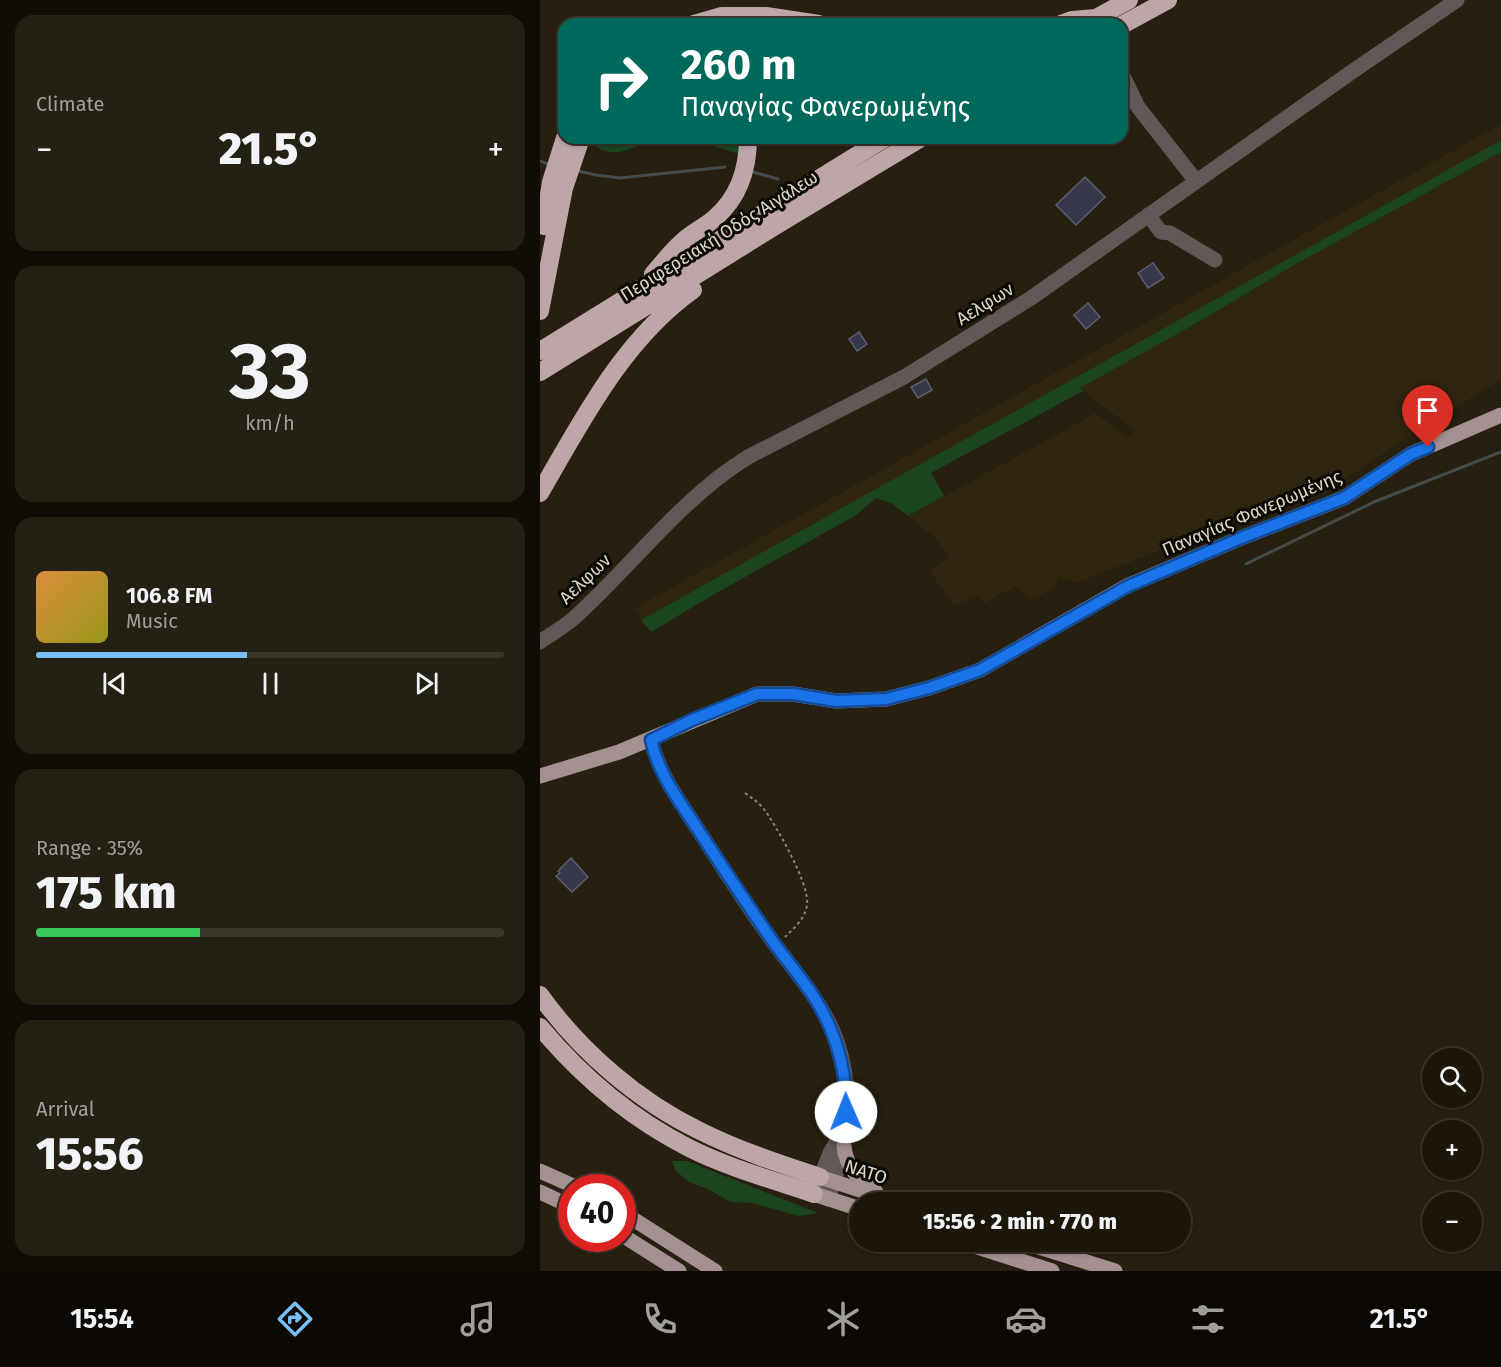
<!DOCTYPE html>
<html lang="en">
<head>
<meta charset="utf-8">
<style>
	body { margin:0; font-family:"Fira Sans",sans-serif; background:#252014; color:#f1f3f6; height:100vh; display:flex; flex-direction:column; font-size:22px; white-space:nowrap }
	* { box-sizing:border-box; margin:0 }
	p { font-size:20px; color:#a09f9d }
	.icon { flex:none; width:33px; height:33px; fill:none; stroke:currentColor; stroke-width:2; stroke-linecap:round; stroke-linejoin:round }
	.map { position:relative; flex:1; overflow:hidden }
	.details { display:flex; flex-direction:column; gap:15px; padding:15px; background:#100d06; width:540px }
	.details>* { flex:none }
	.banner { position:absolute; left:18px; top:18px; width:570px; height:126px; border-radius:18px; box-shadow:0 2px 4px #0004,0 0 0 2px #3b362c; background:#00695c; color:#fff; overflow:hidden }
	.buttons { position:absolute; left:882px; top:1048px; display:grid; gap:12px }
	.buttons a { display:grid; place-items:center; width:60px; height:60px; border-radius:50%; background:#1d170b; box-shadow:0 2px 4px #0004,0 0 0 2px #3b362c; font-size:30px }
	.speed { position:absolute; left:18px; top:1174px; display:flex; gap:12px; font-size:30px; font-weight:700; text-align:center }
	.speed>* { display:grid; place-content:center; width:78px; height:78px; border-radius:50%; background:#1d170b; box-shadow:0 2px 4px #0004,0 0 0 2px #3b362c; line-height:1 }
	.speed .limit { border:9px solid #d22; background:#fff; color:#111 }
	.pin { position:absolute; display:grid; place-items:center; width:51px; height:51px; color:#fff; margin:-62px -26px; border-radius:50% 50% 50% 0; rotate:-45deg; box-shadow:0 0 6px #0007 }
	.pin .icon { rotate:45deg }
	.me { position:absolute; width:66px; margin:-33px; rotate:359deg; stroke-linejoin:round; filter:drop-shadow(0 0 4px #0008) }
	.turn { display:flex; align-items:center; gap:21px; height:126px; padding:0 24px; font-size:27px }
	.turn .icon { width:78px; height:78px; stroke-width:2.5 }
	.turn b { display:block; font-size:42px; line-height:51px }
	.big { font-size:45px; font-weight:800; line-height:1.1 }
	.details .card { flex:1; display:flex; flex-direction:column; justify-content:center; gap:9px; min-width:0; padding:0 21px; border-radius:18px; background:#252014 }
	.details .dial { align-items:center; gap:0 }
	.dial b { font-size:78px; line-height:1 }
	.song { display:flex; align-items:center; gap:18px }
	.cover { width:72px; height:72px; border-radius:9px; background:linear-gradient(135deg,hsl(30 70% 55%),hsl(60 70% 35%)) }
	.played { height:6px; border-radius:3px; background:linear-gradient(90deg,#78bff7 45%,#3b362c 45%) }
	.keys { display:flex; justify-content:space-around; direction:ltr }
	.heat { display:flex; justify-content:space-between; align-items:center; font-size:33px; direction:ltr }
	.charge { height:9px; border-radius:4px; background:linear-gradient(90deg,#34c759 35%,#3b362c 0) }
	.trip { position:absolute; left:309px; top:1192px; width:342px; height:60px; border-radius:30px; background:#1d170b; box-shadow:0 2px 4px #0004,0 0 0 2px #3b362c; font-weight:800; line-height:60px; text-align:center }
	.tabs { display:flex; height:96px; justify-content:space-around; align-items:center; background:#0c0904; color:#a09f9d }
	.tabs .icon { width:42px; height:42px }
	.tabs .active { color:#78bff7 }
	.tabs b { font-size:27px; color:#f1f3f6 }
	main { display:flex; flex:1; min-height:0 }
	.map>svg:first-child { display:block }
	.built { fill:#30250f }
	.green { fill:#1a451e }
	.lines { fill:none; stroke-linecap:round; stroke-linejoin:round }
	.stream { stroke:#434c4c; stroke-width:3 }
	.building { fill:#363849; stroke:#5c5e71; stroke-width:1.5 }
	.path { stroke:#8a8477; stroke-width:2; stroke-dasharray:3 3; stroke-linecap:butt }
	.minor { stroke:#625858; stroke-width:15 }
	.major { stroke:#a48f91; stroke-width:15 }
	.highway { stroke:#bea5a7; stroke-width:18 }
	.route-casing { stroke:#114b97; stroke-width:15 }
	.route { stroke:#1a73e8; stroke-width:10 }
	.labels { text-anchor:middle; stroke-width:6; stroke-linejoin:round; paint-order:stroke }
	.street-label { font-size:18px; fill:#dcd7cd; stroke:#0d0904 }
</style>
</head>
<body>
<main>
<section class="details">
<div class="card"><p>Climate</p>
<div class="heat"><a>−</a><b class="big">21.5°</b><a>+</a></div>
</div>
<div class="card dial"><b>33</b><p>km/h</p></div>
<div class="card">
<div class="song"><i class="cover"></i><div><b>106.8 FM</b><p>Music</p></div></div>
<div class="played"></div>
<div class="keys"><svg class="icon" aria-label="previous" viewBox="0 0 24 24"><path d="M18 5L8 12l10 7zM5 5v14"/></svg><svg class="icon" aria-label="pause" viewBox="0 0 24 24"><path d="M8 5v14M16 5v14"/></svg><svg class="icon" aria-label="next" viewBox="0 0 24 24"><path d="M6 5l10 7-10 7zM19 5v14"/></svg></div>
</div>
<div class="card"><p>Range · 35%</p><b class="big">175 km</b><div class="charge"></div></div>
<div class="card"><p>Arrival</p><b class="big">15:56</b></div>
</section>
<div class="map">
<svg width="961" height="1271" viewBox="0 0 961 1271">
	<rect width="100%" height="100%" fill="#271f0f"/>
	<path class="built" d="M 961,124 L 961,140 L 101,620 L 95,608 Z
		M 961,152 L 961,379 L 917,407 L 903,411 L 895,405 L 871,435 L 784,494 L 756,497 L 539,582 L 518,578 L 515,589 L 489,600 L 476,586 L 444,603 L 438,596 L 414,606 L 389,570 L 410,557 L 393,536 L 368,516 L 556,413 L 588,438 L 594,430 L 539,388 L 655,324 L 756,264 Z"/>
	<path class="green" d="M 61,138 L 125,138 C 100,140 80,162 57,147 Z
		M 142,138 L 200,138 L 202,155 L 159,141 Z
		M 961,140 L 961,152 L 756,264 L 655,324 L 540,388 L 543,391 L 391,473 L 404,496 L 368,516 L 351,503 L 336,498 L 315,516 L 178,592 L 111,632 L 101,620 Z
		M 132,1161 L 147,1161 L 278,1213 L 259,1216 L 211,1203 L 190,1202 L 170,1190 L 149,1182 L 136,1171 Z"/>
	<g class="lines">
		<path class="stream" d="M 0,161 L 8,164
			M 38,171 L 56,175 L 80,178 L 185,167
			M 213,172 L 238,179
			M 706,564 L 834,502 L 961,452"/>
	</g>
	<path class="building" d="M 545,177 L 565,197 L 536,225 L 516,205 Z
		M 613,263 L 624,278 L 608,288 L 598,273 Z
		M 548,303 L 560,317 L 546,329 L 534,315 Z
		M 319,332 L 327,344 L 317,351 L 309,339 Z
		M 386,379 L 392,390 L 378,398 L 371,387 Z
		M 31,858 L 48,877 L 32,892 L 16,876 L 20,873 L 18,871 Z"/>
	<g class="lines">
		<path class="path" d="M 205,793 C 212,798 218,802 223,808 C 235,823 270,885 267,904 C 266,918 254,928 245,937"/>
		<path class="minor" d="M 582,74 L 598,107 L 656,181
			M 608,215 L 621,232 L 630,233 L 675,260
			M 0,642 C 11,634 24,627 34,618 C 93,565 140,499 208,457 L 364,377 L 491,298 L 813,71 L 917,0
			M 111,740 C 119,774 139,800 157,828 C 183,868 208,908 236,946 C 256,973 278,998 292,1029 C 316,1083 308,1145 288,1199
			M 276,1188 L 290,1153 L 303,1131"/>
		<path class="major" d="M 0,776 L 79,752 L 217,694 L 253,694 L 296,701 L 346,699 L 389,688 L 440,670 L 587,586 L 701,538 L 804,498 L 871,454 L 961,415
			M 304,1146 C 306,1168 319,1179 336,1192
			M 0,1171 L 38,1188
			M 280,1177 L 359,1203
			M 0,1192 L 32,1207
			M 274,1194 L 320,1209
			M 82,1212 L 175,1271
			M 82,1235 L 139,1271
			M 422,1242 L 512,1271
			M 483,1242 L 575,1271"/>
		<path class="highway" d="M 154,24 L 182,16 L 226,16 L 279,24
			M 521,24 L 532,20 L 556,18
			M 545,24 L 589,0
			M 582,25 L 628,0
			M 4,226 L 11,182 L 25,138
			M 113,274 C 122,264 131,252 141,243 C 151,233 165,227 175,218 C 199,197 208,169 208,138
			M 0,311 L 24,188 L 41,138
			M 0,351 L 345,138
			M 0,372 L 245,220 L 381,138
			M 0,493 C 43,419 83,340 153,290
			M 0,995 C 40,1051 98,1101 160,1131 C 198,1150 240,1164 280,1177
			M 0,1027 C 41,1076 92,1119 149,1148 C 189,1168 233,1180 274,1194"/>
	</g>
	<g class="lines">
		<defs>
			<path id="route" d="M 306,1112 C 307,1063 292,1019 262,980 C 253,967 243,956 234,943 C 207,904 181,865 155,825 C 137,798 118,772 111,740 L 152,720 L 217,694 L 253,694 L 296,701 L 346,699 L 389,688 L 440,670 L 588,586 L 701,538 L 804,498 L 871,454 L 888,447"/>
		</defs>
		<use href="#route" class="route-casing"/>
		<use href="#route" class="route"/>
	</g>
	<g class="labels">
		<g class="street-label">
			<text transform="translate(179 236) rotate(-32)" y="6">Περιφερειακή Οδός Αιγάλεω</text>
			<text transform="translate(445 304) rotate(-32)" y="6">Αελφων</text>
			<text transform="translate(712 513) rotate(-23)" y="6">Παναγίας Φανερωμένης</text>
			<text transform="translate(45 579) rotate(-44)" y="6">Αελφων</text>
			<text transform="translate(326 1172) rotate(18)" y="6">ΝΑΤΟ</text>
		</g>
	</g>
</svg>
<div class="buttons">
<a><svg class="icon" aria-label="search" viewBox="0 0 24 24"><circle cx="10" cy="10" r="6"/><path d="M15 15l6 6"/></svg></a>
<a>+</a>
<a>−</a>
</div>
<div class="speed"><div class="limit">40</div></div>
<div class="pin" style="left:888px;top:447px;background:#d93025"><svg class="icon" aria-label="arrive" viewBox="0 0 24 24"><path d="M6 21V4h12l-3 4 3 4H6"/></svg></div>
<svg class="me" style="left:306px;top:1112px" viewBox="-20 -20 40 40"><circle r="19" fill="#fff"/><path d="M0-13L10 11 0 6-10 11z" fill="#1a73e8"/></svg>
<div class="trip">15:56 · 2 min · 770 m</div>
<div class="banner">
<div class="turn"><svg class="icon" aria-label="right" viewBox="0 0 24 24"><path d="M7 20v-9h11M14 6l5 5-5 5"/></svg><div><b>260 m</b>Παναγίας Φανερωμένης</div></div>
</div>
</div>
</main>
<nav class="tabs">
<b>15:54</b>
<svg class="icon active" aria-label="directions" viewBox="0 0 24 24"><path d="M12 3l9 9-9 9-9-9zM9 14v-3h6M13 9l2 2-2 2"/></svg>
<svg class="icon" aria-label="music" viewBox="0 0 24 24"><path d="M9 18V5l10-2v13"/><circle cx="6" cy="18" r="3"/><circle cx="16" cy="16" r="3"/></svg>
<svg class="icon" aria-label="phone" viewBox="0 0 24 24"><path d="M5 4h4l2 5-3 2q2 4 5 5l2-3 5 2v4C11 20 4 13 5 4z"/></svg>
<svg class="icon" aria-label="climate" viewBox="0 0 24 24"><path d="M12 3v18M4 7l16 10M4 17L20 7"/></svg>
<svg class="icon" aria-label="car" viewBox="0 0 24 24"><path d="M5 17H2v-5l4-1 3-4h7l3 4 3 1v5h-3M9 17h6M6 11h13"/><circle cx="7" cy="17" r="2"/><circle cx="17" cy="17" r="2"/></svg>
<svg class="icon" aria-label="filters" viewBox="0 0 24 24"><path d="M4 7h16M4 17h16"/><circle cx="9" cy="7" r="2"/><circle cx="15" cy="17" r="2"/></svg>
<b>21.5°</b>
</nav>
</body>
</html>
